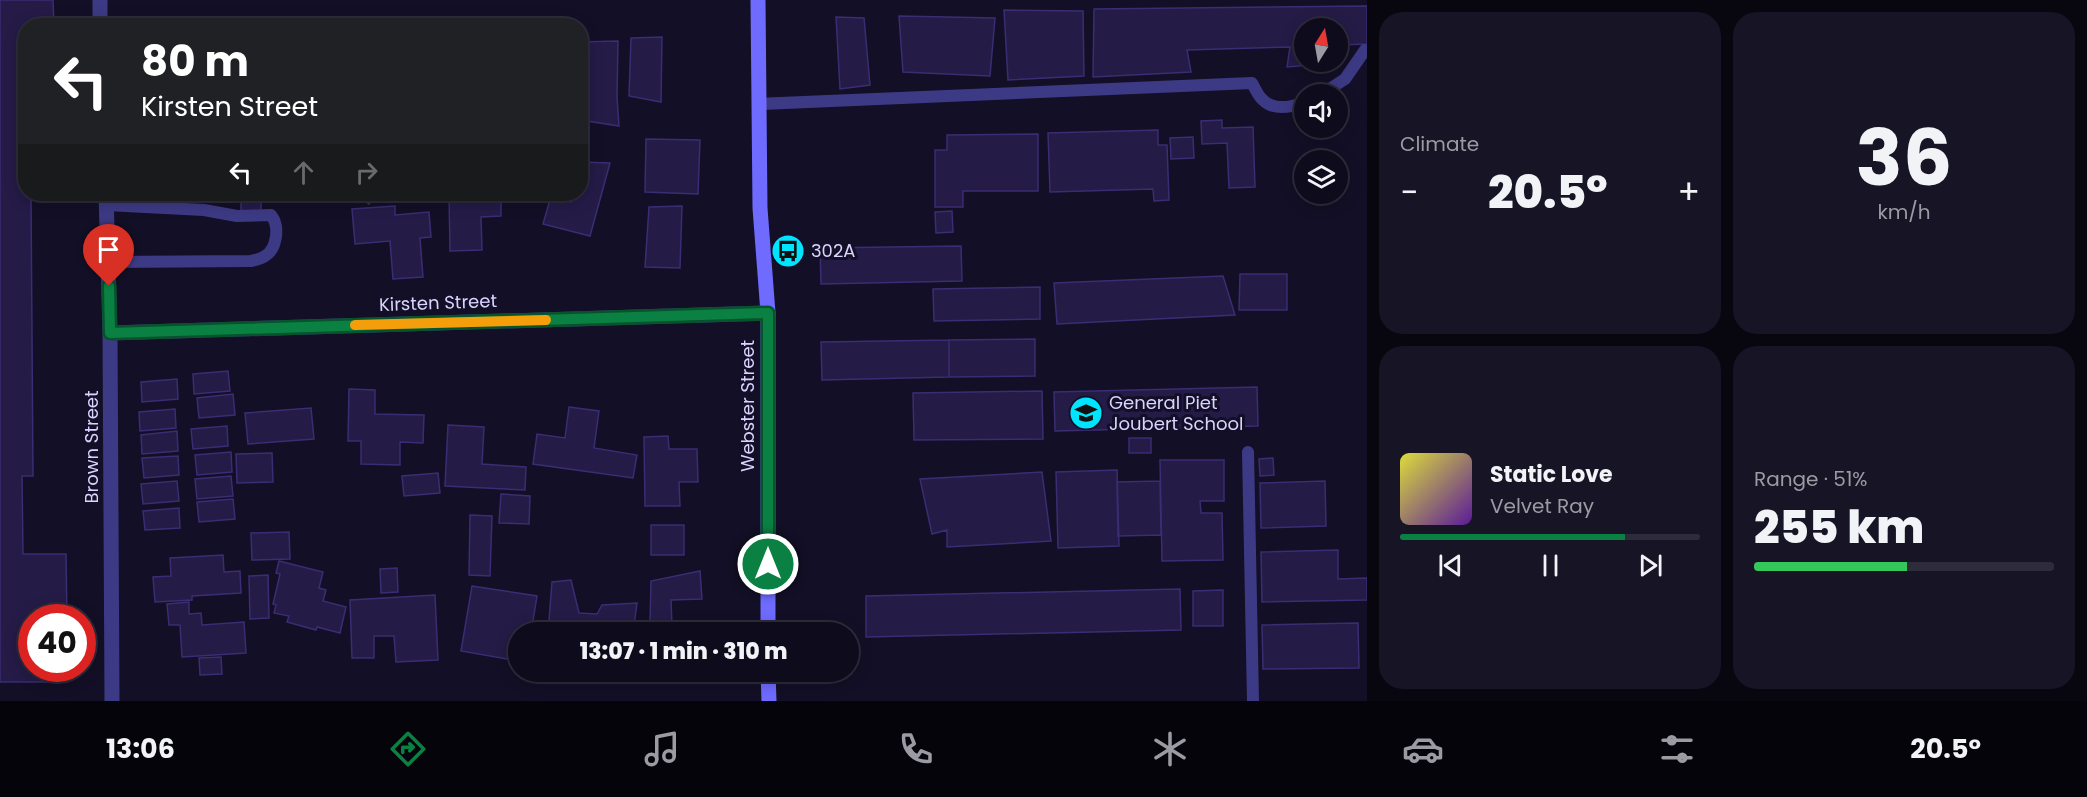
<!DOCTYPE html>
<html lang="en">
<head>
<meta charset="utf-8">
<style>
	body { margin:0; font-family:Poppins,sans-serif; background:#171425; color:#f1f3f6; height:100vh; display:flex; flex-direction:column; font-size:22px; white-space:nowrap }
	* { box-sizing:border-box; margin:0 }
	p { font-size:20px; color:#9b9ba3 }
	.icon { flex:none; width:33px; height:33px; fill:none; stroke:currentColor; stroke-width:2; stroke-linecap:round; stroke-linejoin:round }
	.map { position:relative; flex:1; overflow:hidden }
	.drawer { display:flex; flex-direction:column; gap:12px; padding:12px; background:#08060f; width:720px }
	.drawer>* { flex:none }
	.top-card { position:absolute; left:18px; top:18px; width:570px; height:183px; border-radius:24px; box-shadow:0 3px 15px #0003,0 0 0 2px #2e2b3b; background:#202124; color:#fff; overflow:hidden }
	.needle { width:39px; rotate:11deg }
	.fabs { position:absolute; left:1294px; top:18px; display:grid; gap:12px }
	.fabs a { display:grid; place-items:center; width:54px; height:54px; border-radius:50%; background:#0e0b1c; box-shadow:0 3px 15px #0003,0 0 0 2px #2e2b3b; font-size:30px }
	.speed { position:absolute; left:18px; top:604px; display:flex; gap:12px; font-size:30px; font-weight:700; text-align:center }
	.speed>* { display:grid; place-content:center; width:78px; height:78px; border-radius:50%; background:#0e0b1c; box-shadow:0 3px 15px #0003,0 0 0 2px #2e2b3b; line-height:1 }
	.speed .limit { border:9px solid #d22; background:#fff; color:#111 }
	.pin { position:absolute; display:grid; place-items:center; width:51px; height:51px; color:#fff; margin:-62px -26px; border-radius:50% 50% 50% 0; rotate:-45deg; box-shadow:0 0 6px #0007 }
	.pin .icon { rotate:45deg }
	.me { position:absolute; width:66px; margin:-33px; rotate:0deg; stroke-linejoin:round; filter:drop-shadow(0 0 4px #0008) }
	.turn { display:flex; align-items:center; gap:21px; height:126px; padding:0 24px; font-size:27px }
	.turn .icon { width:78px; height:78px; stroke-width:2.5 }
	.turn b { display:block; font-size:42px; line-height:51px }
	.lanes { display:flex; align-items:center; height:57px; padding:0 24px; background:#0003; justify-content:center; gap:30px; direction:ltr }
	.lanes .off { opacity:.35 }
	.big { font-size:45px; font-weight:800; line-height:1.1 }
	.drawer .card { flex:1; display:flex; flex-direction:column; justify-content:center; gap:9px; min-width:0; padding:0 21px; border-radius:24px; background:#171425 }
	.drawer .dial { align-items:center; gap:0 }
	.dial b { font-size:78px; line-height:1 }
	.song { display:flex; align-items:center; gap:18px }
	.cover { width:72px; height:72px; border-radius:9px; background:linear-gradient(135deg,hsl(60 70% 55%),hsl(270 70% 35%)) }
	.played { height:6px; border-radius:3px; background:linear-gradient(90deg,#0b8043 75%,#2e2b3b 75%) }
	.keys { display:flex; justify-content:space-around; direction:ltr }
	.heat { display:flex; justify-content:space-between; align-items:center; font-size:33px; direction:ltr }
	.charge { height:9px; border-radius:4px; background:linear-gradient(90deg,#34c759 51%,#2e2b3b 0) }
	.drawer .tiles { flex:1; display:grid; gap:12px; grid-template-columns:repeat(2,1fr) }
	.trip { position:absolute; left:508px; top:622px; width:351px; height:60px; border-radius:30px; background:#0e0b1c; box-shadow:0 3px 15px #0003,0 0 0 2px #2e2b3b; font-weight:800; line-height:60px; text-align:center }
	.menu { display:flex; height:96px; justify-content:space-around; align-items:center; background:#06040b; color:#9b9ba3 }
	.menu .icon { width:42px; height:42px }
	.menu .current { color:#0b8043 }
	.menu b { font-size:27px; color:#f1f3f6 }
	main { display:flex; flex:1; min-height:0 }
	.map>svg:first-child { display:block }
	.building { fill:#241b47; stroke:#3b2d73; stroke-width:1.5 }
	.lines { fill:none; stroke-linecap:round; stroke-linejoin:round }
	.lane { stroke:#3d3a85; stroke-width:12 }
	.street { stroke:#3d3a85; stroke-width:15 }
	.secondary { stroke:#6f6bff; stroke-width:15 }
	.route-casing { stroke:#07532c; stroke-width:15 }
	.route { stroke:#0b8043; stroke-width:10 }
	.slow { stroke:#f59e0b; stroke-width:10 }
	.labels { text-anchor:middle; stroke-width:6; stroke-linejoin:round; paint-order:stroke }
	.poi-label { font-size:18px; fill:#d9d4ff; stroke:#130f26; text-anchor:start }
	.street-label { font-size:18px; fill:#d9d4ff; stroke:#130f26 }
</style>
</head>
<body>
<main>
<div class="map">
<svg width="1367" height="701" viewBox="0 0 1367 701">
	<rect width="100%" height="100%" fill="#130f26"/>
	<path class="building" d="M 0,0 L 53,0 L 54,26 L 26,26 L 26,194 L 31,194 L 33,476 L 22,476 L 23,554 L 66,554 L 67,618 L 32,618 L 32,669 L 67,669 L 67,682 L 0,682 Z
		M 1367,6 L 1367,44 L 1338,45 L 1338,28 L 1305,28 L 1305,62 L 1336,62 L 1336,63 L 1287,67 L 1290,47 L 1187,50 L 1191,72 L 1093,77 L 1094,9 Z
		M 1004,10 L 1083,11 L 1084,76 L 1008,80 Z
		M 899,16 L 995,18 L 990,76 L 903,72 Z
		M 836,17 L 864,18 L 870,85 L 840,89 Z
		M 662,37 L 661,102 L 629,96 L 631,38 Z
		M 618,41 L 617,97 L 619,126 L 581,120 L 585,86 L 580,86 L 580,42 Z
		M 1222,120 L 1222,128 L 1253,127 L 1255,187 L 1229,188 L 1227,143 L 1202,144 L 1201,121 Z
		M 1158,130 L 1158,145 L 1167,145 L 1169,200 L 1154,201 L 1153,189 L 1050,192 L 1048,133 Z
		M 1038,134 L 1038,191 L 963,191 L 963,207 L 935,207 L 935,150 L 947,150 L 947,135 Z
		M 1193,137 L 1194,158 L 1171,159 L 1170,138 Z
		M 646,139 L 700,140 L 698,194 L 645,192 Z
		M 581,162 L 610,163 L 590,236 L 543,224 L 551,196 L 571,202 L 573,194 L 580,194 Z
		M 230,194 L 330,194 L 330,199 L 261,200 L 261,211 L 241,211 L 241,201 L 230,201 Z
		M 354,194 L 376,194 L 369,204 Z
		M 449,194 L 501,194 L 501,216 L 481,217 L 482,250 L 450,251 Z
		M 395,206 L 395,215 L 429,212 L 431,237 L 420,238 L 423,277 L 393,279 L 390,241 L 355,244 L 352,209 Z
		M 682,206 L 680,268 L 645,267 L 649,207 Z
		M 952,211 L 953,232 L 936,233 L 935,212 Z
		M 961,246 L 962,281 L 821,284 L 820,248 Z
		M 1240,274 L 1287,274 L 1287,310 L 1239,310 Z
		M 1223,276 L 1235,315 L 1057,324 L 1054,283 Z
		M 1040,287 L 1040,319 L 934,321 L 933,289 Z
		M 1035,339 L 1035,376 L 949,377 L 949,340 Z
		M 949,340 L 949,377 L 822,380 L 821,342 Z
		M 228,371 L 230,391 L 194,394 L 193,374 Z
		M 177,379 L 178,399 L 142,402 L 141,382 Z
		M 1257,387 L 1258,426 L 1055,431 L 1054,392 Z
		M 349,389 L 375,390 L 375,414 L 424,415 L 423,443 L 400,442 L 400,465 L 361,464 L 361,441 L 348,441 Z
		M 1042,391 L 1043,439 L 914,440 L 913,393 Z
		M 233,394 L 235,415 L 199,418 L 197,398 Z
		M 569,407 L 599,411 L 594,448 L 637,455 L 633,478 L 533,464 L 537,434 L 565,438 Z
		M 311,408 L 314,439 L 248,444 L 245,413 Z
		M 175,409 L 176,428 L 140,431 L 139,412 Z
		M 448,425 L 484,427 L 482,464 L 526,467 L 525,490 L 445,486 Z
		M 227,426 L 228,446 L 193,449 L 191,429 Z
		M 177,431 L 178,451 L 142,454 L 141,435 Z
		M 668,436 L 669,449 L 697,449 L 698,482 L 679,482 L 680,506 L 645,506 L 644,437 Z
		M 1129,438 L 1151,438 L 1151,453 L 1129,453 Z
		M 231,452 L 232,472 L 197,475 L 195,455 Z
		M 272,453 L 273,482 L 237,483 L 236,454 Z
		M 178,456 L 179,475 L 144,478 L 142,458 Z
		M 1273,458 L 1274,475 L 1260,476 L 1259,459 Z
		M 1160,460 L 1224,460 L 1224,501 L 1200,501 L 1201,513 L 1222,513 L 1223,560 L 1162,561 Z
		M 1117,470 L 1119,546 L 1058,548 L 1056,472 Z
		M 1042,472 L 1051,541 L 947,547 L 947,530 L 932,534 L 920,479 Z
		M 438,473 L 440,493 L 404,496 L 402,476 Z
		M 231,476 L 233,496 L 197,499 L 195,479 Z
		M 177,481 L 179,501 L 143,504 L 141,484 Z
		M 1160,481 L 1161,535 L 1118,536 L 1117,482 Z
		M 1325,481 L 1326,526 L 1261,528 L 1260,483 Z
		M 501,494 L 530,496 L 529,524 L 499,523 Z
		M 233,499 L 235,519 L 199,522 L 197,502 Z
		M 179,508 L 180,528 L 145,530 L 143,511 Z
		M 470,515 L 492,516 L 490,576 L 469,575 Z
		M 651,525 L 684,525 L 684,555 L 651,555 Z
		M 289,532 L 290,559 L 252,560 L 251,533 Z
		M 1338,550 L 1338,579 L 1367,578 L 1367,600 L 1262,602 L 1261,552 Z
		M 223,555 L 224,572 L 240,571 L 241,593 L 192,596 L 192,600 L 155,602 L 153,577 L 171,576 L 170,558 Z
		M 279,561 L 323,572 L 319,588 L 326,590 L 323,601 L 346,607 L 340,633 L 317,627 L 316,630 L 287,622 L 289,616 L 274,613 L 276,605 L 273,604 L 280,574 L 276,573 Z
		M 397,568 L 398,592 L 381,593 L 380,569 Z
		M 700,571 L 702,599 L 671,600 L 672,626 L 650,623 L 651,581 Z
		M 268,575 L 269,618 L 250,619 L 249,576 Z
		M 571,580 L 579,613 L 597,614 L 602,605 L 637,603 L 633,633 L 575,626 L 573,633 L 548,633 L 552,582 Z
		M 472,586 L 537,596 L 531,633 L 519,633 L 519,661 L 461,651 Z
		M 1180,589 L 1181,630 L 866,637 L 866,596 Z
		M 1223,590 L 1223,626 L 1193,626 L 1193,591 Z
		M 435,595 L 438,660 L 396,662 L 394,636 L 374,636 L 374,658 L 352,658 L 350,600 Z
		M 189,602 L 189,614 L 201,613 L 202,625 L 244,622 L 246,653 L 182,657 L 180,625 L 169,625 L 167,604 Z
		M 1358,623 L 1359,668 L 1263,669 L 1262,625 Z
		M 221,657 L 222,674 L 200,675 L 199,658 Z"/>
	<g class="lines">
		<path class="lane" d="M 1322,94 L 1345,79 L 1365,50
			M 759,104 L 1252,83 C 1255,88 1258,96 1263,100 C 1274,111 1292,107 1305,102
			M 106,205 L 204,210 L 237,216 L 271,215 C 280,226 277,249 265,256 C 261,259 256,260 251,261 L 108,262
			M 1248,452 L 1253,701"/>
		<path class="street" d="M 100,0 L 100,26
			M 106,194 L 110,333 L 112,701
			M 110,333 L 768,313"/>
		<path class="secondary" d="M 758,0 L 760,208 L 768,313 L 768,633
			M 768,672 L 769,701"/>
	</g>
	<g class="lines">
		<defs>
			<path id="route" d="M 109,286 L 110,333 L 768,313 L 768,564"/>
		</defs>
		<use href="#route" class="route-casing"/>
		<use href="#route" class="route"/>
		<path class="slow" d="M 355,325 L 546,320"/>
	</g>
	<defs>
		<symbol id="bus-disc" viewBox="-11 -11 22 22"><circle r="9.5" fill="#00e5ff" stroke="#130f26"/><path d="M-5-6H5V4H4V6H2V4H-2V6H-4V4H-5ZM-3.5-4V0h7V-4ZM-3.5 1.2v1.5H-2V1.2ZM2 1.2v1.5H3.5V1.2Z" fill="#111"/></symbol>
		<symbol id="school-disc" viewBox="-11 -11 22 22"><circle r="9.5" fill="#00e5ff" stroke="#130f26"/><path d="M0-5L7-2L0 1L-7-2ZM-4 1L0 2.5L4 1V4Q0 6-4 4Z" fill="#111"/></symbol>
	</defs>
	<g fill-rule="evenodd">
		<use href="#bus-disc" x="769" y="232" width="38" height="38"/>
		<use href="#school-disc" x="1067" y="394" width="38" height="38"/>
	</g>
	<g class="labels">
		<g class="poi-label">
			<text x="811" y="257">302A</text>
			<text x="1109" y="409">General Piet<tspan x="1109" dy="21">Joubert School</tspan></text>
		</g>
		<g class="street-label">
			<text transform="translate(438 303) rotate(-2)" y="6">Kirsten Street</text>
			<text transform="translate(748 406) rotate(-90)" y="6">Webster Street</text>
			<text transform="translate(92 447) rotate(-90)" y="6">Brown Street</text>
		</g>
	</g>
</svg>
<div class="fabs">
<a><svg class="needle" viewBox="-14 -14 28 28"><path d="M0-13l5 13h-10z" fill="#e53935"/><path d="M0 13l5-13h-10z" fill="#9b9ba3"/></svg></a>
<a><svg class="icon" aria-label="sound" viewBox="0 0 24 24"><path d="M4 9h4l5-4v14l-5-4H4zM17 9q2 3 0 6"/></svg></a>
<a><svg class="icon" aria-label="layers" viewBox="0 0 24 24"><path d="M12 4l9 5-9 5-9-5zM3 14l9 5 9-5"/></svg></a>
</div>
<div class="speed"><div class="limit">40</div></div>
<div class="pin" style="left:109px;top:286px;background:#d93025"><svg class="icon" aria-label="arrive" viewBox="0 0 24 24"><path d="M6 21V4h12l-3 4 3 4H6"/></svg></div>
<svg class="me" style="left:768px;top:564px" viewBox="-20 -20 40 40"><circle r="17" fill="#0b8043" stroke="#fff" stroke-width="3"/><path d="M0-11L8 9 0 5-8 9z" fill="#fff"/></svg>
<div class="trip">13:07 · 1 min · 310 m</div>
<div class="top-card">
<div class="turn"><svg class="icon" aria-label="left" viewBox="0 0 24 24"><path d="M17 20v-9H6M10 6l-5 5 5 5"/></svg><div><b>80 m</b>Kirsten Street</div></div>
<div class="lanes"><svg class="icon" aria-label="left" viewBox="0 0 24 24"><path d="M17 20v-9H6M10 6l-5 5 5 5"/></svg><svg class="icon off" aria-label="ahead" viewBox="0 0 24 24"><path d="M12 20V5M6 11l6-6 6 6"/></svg><svg class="icon off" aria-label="right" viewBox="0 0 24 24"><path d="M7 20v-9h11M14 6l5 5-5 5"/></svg></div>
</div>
</div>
<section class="drawer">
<div class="tiles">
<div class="card"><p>Climate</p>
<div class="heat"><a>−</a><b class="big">20.5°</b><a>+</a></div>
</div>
<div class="card dial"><b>36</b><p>km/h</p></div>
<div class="card">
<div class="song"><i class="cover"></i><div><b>Static Love</b><p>Velvet Ray</p></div></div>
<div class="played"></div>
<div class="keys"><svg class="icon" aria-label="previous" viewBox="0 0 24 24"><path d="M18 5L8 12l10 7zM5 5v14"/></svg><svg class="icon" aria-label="pause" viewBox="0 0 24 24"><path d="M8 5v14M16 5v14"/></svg><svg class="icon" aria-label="next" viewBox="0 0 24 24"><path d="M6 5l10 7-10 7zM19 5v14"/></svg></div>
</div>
<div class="card"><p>Range · 51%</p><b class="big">255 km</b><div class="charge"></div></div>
</div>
</section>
</main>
<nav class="menu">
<b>13:06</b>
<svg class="icon current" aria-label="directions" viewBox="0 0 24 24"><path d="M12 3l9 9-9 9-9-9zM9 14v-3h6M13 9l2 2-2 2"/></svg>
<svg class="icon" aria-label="music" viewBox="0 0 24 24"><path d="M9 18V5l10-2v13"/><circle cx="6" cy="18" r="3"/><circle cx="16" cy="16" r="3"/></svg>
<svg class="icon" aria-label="phone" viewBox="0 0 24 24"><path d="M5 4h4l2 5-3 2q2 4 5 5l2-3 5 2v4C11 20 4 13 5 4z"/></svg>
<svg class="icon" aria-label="climate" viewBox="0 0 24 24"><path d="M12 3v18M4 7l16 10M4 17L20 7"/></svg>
<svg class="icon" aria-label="car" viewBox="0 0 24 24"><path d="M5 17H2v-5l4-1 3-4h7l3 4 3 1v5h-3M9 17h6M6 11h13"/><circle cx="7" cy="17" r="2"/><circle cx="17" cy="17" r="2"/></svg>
<svg class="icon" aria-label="filters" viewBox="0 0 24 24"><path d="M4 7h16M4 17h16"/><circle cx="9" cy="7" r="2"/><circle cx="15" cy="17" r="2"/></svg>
<b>20.5°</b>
</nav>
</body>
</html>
